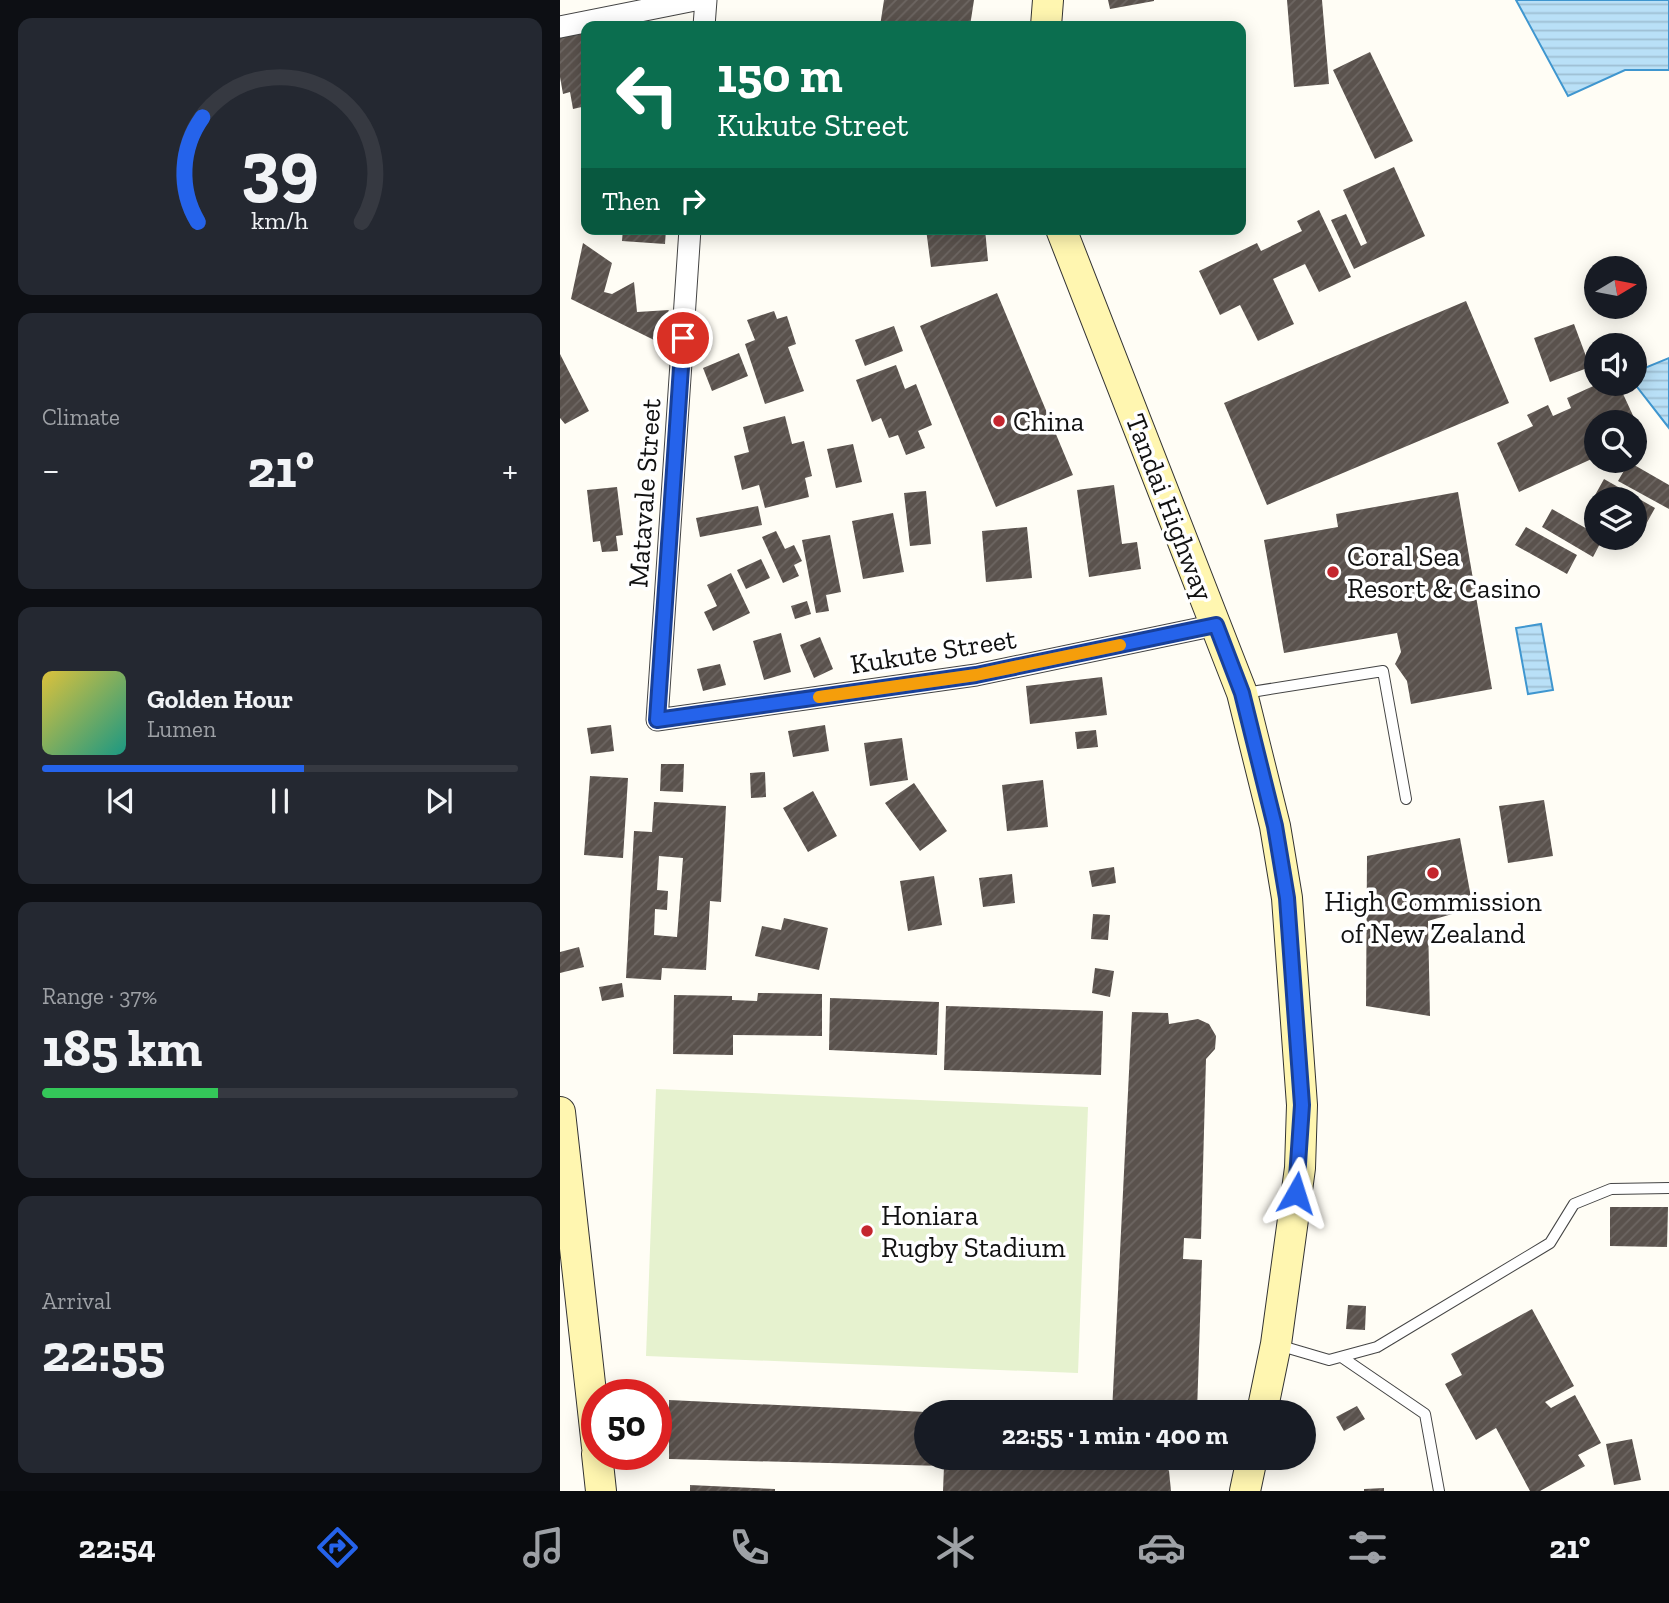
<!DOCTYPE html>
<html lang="en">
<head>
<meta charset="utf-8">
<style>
	body { margin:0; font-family:"Zilla Slab",serif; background:#242831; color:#f1f3f6; height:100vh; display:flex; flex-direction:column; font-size:26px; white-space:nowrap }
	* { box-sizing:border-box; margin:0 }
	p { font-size:23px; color:#9ea1a6 }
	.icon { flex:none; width:38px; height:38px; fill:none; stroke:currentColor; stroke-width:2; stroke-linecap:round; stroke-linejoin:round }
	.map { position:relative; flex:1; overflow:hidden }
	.side { display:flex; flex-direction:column; gap:18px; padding:18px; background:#0d0f14; width:560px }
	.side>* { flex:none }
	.banner { position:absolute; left:21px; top:21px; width:665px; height:214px; border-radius:14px; box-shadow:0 4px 18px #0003; background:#0b6e4f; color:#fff; overflow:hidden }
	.needle { width:46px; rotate:80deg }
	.fabs { position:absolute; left:1024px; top:256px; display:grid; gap:14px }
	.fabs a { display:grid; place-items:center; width:63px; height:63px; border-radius:50%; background:#171b24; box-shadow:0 4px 18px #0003; font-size:35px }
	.speed { position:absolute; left:21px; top:1379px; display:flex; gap:14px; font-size:35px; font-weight:700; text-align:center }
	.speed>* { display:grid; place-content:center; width:91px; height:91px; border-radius:50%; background:#171b24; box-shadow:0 4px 18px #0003; line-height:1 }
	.speed .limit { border:10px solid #d22; background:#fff; color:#111 }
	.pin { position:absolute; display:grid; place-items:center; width:60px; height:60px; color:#fff; margin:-30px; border:4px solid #fff; border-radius:50%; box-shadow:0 2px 7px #0007 }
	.me { position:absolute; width:77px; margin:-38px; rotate:6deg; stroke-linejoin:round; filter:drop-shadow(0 0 5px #0008) }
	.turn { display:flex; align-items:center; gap:24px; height:147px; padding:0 21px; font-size:32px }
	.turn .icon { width:91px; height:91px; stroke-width:2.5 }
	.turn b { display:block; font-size:49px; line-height:60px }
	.then { display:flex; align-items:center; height:66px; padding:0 21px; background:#0003; gap:14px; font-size:26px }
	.big { font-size:52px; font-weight:800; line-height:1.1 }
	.side .widget { flex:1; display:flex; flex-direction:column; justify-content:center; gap:10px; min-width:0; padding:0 24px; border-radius:14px; background:#242831 }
	.side .dial { align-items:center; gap:0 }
	.dial svg { height:182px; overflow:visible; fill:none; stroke:#363941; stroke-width:7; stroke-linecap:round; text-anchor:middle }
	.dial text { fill:#f1f3f6; stroke:none }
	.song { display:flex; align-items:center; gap:21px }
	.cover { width:84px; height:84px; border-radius:10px; background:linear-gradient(135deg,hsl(50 70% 55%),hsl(170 70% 35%)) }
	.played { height:7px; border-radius:4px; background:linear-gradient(90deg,#2563eb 55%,#363941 55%) }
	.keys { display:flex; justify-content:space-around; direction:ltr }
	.heat { display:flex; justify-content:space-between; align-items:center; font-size:38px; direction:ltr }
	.charge { height:10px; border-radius:5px; background:linear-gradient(90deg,#34c759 37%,#363941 0) }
	.trip { position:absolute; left:354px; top:1400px; width:402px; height:70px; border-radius:35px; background:#171b24; box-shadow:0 4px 18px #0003; font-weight:800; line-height:70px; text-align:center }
	.menu { display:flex; height:112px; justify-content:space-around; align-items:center; background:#090b0e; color:#9ea1a6 }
	.menu .icon { width:49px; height:49px }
	.menu .current { color:#2563eb }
	.menu b { font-size:32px; color:#f1f3f6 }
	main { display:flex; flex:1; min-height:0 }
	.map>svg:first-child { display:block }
	.pitch { fill:#e6f2cf }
	.water { fill:url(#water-rules); stroke:#3f96cf; stroke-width:2 }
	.building { fill:url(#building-hatch); fill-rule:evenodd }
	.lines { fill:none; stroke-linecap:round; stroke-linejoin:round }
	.lane-casing { stroke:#444; stroke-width:12 }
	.street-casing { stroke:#444; stroke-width:23 }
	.secondary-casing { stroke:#333; stroke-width:32 }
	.lane { stroke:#fff; stroke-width:10 }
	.street { stroke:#fff; stroke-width:21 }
	.secondary { stroke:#fff6b0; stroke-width:30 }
	.route-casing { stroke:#184099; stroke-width:18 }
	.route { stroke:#2563eb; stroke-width:12 }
	.slow { stroke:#f59e0b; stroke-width:12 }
	.poi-dot { fill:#c4262e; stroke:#fff; stroke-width:2.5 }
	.labels { text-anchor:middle; stroke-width:7; stroke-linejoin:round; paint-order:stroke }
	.poi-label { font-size:28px; fill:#111; stroke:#fff; text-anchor:start }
	.street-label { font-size:28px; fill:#111; stroke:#fff }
</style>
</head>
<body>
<main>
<section class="side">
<div class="widget dial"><svg viewBox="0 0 100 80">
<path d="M14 69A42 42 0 1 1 86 69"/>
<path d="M14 69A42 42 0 0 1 16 23" stroke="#2563eb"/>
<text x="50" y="56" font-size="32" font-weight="700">39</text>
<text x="50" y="72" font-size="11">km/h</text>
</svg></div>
<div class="widget"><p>Climate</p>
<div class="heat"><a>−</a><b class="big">21°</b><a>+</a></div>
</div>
<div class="widget">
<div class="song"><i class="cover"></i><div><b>Golden Hour</b><p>Lumen</p></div></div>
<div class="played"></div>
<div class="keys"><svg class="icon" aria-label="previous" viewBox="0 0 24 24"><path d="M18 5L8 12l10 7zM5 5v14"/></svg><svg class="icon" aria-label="pause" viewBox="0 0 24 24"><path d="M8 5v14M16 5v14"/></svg><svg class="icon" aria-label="next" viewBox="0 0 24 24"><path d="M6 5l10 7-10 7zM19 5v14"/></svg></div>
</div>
<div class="widget"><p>Range · 37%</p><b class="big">185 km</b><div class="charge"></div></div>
<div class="widget"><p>Arrival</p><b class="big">22:55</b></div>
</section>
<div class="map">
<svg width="1109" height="1491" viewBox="0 0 1109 1491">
	<defs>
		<pattern id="water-rules" width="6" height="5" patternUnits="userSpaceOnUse" patternTransform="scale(1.75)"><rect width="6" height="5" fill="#b9e0f7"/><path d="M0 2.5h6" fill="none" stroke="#9ebfd3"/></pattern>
		<pattern id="building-hatch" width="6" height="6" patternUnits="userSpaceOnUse" patternTransform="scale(1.75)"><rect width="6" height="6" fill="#5a524d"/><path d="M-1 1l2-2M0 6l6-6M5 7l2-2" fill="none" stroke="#6d6662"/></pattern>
	</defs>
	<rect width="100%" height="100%" fill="#fffdf5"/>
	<path class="pitch" d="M 96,1089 L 528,1107 L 518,1373 L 86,1356 Z"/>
	<path class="water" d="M 956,0 L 1109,0 L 1109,70 L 1065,70 L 1008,96 Z
		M 1109,358 L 1109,428 L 1074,383 L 1075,372 Z
		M 981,624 L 993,690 L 968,694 L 956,628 Z"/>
	<path class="building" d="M 324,0 L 414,0 L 410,26 L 320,26 Z
		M 548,0 L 594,0 L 594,1 L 550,9 Z
		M 727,0 L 762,0 L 769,84 L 734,87 Z
		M 26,29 L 26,106 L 13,109 L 10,92 L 3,94 L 0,77 L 0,34 Z
		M 810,52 L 853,141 L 815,159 L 773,70 Z
		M 834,167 L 865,236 L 794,269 L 771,220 L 786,214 L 801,246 L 807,243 L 783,190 Z
		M 759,210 L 791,277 L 759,292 L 745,264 L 713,279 L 734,324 L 698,341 L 680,305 L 660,315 L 639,271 L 697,243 L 701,251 L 742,231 L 737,221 Z
		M 63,229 L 106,229 L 105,244 L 62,241 Z
		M 366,229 L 425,229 L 428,261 L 371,267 Z
		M 23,243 L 52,263 L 44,292 L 52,294 L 74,282 L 77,312 L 109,310 L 94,340 L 11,299 Z
		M 437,293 L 513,475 L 436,507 L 360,326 Z
		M 906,301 L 949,403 L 707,505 L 664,403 Z
		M 214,311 L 217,319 L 227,316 L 236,344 L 228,347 L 244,391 L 205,404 L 185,344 L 195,340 L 187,320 Z
		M 1014,324 L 1030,367 L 990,382 L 974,338 Z
		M 334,326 L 343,351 L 305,366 L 295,340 Z
		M 179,353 L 188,376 L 152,391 L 143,368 Z
		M 0,354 L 29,411 L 5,424 L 0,418 Z
		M 336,365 L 345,389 L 356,384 L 372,425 L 358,431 L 365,448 L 346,455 L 338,435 L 329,438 L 321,418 L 312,422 L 296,380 Z
		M 1040,383 L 1058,383 L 1082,435 L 1074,439 L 1074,422 L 1036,422 L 1036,457 L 959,492 L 937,443 L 973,426 L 967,415 L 988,405 L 993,416 L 1011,408 L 1007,398 Z
		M 225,416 L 232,444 L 244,441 L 252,476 L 245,478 L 249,497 L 205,508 L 199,485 L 182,490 L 174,456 L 189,452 L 183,427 Z
		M 293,444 L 302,482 L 276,488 L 267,449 Z
		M 1069,462 L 1109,485 L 1109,509 L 1058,481 Z
		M 1044,479 L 1095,508 L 1085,526 L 1074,520 L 1074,499 L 1034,497 Z
		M 554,485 L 562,544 L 577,542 L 581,569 L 529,577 L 517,490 Z
		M 57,487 L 63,535 L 56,536 L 58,551 L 42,552 L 40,541 L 33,542 L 27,490 Z
		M 366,491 L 371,544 L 350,546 L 344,493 Z
		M 898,492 L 932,689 L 851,704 L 847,681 L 835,664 L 841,652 L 837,633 L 724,653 L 704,540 L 778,527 L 776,514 Z
		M 198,506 L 202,525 L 140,537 L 136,518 Z
		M 992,509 L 1036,534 L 1036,537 L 1043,538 L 1033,557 L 982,527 Z
		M 333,513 L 344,572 L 303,579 L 292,521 Z
		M 467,527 L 472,578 L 426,582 L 422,531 Z
		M 966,527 L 1017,555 L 1007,574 L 955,545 Z
		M 216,531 L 225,549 L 234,545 L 242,561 L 234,565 L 239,576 L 223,583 L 202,537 Z
		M 270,535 L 281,592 L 266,595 L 269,611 L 256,613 L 242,540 Z
		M 201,559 L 210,578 L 186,589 L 177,570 Z
		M 171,573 L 190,613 L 153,631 L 144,612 L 157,606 L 147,585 Z
		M 247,601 L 251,614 L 235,619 L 231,606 Z
		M 221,633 L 231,672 L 204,680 L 193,641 Z
		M 260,637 L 273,669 L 254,678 L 240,645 Z
		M 160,664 L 166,685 L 143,691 L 137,669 Z
		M 542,677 L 547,715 L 470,724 L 466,686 Z
		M 51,725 L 54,751 L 31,754 L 27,728 Z
		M 265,725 L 269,751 L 233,757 L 228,731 Z
		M 536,730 L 538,747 L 517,749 L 515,732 Z
		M 342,738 L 348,780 L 310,786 L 304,743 Z
		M 101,764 L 124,764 L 123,792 L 100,791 Z
		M 205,772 L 206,797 L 191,798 L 190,773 Z
		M 30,776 L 68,778 L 63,858 L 24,855 Z
		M 483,780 L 488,827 L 447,831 L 442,785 Z
		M 354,783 L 387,831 L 360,851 L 325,803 Z
		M 253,791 L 277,836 L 248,852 L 223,808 Z
		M 984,800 L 993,856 L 948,863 L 939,806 Z
		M 94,802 L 166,806 L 161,902 L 150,901 L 146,970 L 102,968 L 101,980 L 66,978 L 74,831 L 92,832 ZM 99,856 L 123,858 L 117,937 L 94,935 L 95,909 L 107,910 L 108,891 L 97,890 Z
		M 900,838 L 913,908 L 868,921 L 870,1016 L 806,1006 L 807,856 Z
		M 554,867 L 556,883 L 532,887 L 529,871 Z
		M 452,874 L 455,903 L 423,907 L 419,878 Z
		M 374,876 L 382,925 L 348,931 L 340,881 Z
		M 533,914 L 550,915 L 548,940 L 531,939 Z
		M 224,918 L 268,928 L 259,970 L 195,956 L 202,926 L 221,930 Z
		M 19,947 L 24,967 L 0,973 L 0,952 Z
		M 535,968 L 554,971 L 550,997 L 532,993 Z
		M 62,983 L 64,997 L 42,1001 L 39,987 Z
		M 198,993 L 262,994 L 262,1036 L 173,1035 L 173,1055 L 113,1054 L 114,995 L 172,996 L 172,1000 L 197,1001 Z
		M 270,998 L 379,1002 L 377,1055 L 269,1050 Z
		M 386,1006 L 543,1011 L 541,1075 L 384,1070 Z
		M 572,1012 L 608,1013 L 609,1024 L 638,1019 L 649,1024 L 656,1036 L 655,1049 L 646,1059 L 641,1239 L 624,1238 L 623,1259 L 642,1260 L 637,1412 L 552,1412 Z
		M 1050,1207 L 1108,1207 L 1107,1247 L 1050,1246 Z
		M 788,1305 L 806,1306 L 805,1330 L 786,1329 Z
		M 972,1309 L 1014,1386 L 985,1402 L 991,1408 L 1015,1395 L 1041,1443 L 1018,1455 L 1025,1466 L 980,1491 L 970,1491 L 936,1428 L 916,1440 L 885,1384 L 902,1375 L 891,1354 Z
		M 109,1400 L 366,1412 L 366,1458 L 602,1458 L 609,1471 L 611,1491 L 383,1491 L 384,1466 L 109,1459 Z
		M 797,1406 L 805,1419 L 784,1431 L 776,1417 Z
		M 1072,1439 L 1081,1480 L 1054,1485 L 1046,1444 Z
		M 130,1485 L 215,1489 L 215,1491 L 130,1491 Z
		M 824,1488 L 824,1491 L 804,1491 L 804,1489 Z"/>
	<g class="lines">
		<defs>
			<path id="lane" d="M 685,693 L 823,671 L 846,799
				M 718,1345 L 769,1360 L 817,1347 L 990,1243 L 1014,1204 L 1051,1189 L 1109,1188
				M 783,1358 L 865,1414 L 879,1491"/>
			<path id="street" d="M 144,26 L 146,0
				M 0,27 L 135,0
				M 130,229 L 97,720 L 416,675 L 656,625"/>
			<path id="secondary" d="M 486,26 L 488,0
				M 501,229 L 682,693 L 715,826 L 727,898 L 742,1105 L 740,1168 L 716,1344 L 702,1412
				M 0,1112 L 37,1447
				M 37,1454 L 41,1491
				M 685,1491 L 692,1458"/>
		</defs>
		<use href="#lane" class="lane-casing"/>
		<use href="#street" class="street-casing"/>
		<use href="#secondary" class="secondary-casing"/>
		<use href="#lane" class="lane"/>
		<use href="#street" class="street"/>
		<use href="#secondary" class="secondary"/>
	</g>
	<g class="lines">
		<defs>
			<path id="route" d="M 123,338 L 97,720 L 416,675 L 656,625 L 682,693 L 715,826 L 727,898 L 742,1105 L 736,1193"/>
		</defs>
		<use href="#route" class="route-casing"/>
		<use href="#route" class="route"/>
		<path class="slow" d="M 259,697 L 416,675 L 560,645"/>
	</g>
	<g class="poi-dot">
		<circle cx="439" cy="421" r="7"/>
		<circle cx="773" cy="572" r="7"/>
		<circle cx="873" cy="873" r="7"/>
		<circle cx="307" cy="1231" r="7"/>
	</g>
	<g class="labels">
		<g class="poi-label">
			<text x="453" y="431">China</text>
			<text x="787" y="566">Coral Sea<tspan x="787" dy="32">Resort &amp; Casino</tspan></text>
			<text x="873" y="911" text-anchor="middle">High Commission<tspan x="873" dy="32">of New Zealand</tspan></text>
			<text x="321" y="1225">Honiara<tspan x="321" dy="32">Rugby Stadium</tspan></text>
		</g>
		<g class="street-label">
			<text transform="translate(84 493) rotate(-86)" y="10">Matavale Street</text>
			<text transform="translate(610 507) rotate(69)" y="10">Tandai Highway</text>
			<text transform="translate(373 651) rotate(-9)" y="10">Kukute Street</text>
		</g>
	</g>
</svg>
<div class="fabs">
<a><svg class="needle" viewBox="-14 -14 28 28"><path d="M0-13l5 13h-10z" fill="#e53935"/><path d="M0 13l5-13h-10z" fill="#9ea1a6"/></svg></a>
<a><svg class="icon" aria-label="sound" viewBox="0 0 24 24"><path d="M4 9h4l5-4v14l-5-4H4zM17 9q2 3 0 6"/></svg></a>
<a><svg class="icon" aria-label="search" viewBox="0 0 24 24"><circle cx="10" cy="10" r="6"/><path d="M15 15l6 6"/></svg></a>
<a><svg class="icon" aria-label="layers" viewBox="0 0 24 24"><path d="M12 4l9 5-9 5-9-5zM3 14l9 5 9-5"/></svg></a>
</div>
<div class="speed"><div class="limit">50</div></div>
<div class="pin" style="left:123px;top:338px;background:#d93025"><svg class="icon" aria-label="arrive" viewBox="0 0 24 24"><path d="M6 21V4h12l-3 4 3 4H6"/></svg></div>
<svg class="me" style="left:736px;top:1193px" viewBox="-20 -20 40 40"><path d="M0-17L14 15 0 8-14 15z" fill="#2563eb" stroke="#fff" stroke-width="4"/></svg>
<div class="trip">22:55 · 1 min · 400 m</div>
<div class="banner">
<div class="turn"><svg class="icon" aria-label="left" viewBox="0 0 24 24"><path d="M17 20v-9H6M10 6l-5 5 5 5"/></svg><div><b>150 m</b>Kukute Street</div></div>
<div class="then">Then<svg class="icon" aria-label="right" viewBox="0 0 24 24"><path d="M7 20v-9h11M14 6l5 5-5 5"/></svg></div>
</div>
</div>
</main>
<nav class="menu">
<b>22:54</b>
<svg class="icon current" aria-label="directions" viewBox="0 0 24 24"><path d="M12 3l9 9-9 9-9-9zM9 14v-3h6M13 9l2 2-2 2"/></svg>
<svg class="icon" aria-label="music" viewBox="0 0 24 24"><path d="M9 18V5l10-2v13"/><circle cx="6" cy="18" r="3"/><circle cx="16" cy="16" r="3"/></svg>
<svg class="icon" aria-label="phone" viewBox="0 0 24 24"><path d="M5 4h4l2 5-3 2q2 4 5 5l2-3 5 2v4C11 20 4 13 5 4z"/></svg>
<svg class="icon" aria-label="climate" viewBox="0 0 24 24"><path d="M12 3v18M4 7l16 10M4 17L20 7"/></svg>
<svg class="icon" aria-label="car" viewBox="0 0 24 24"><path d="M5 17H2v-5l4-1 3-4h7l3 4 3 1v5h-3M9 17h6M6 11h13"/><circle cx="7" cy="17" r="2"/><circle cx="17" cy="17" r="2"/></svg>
<svg class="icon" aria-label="filters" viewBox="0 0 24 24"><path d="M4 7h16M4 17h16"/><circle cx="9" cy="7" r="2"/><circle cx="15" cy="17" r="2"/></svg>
<b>21°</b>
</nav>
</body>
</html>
